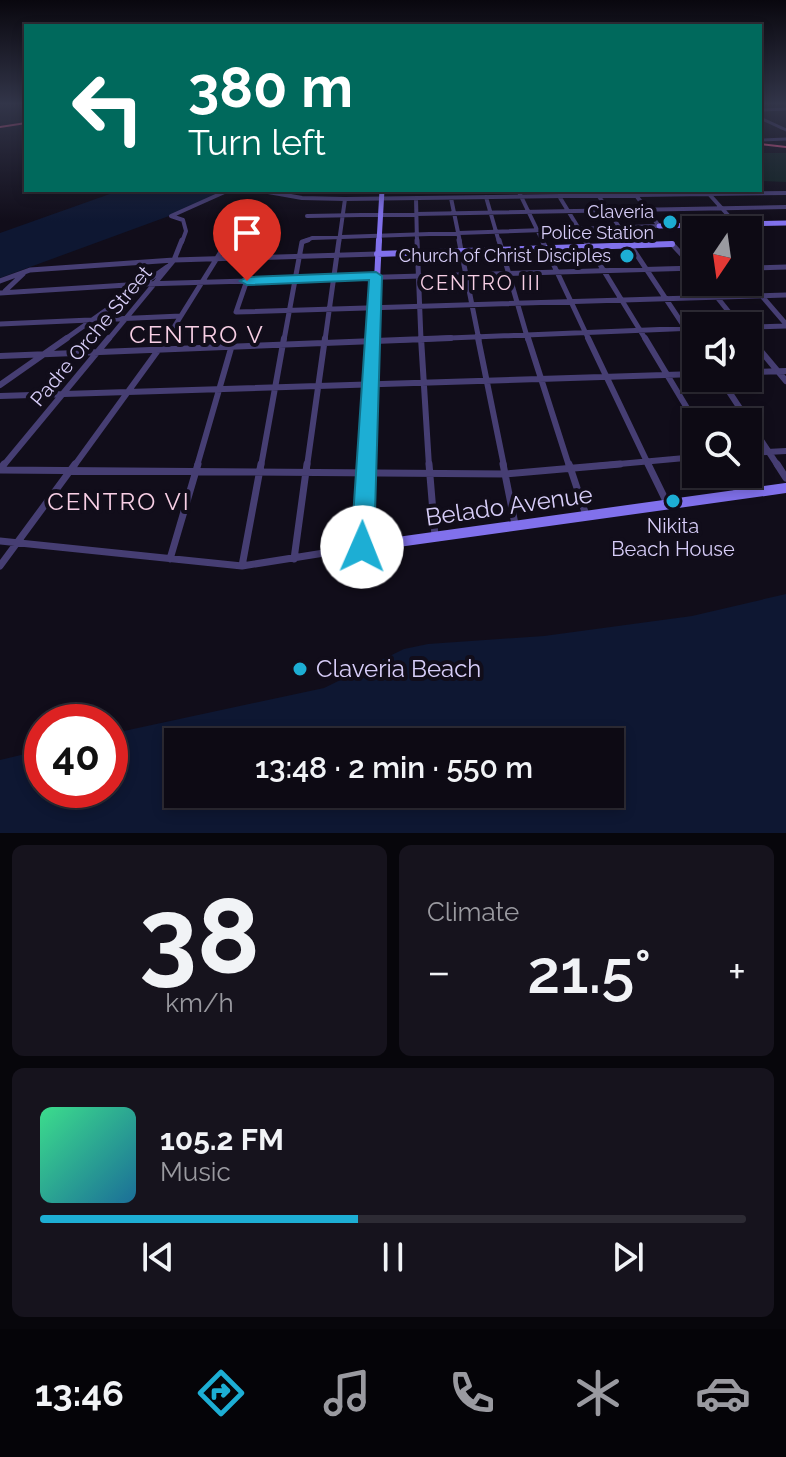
<!DOCTYPE html>
<html lang="en">
<head>
<meta charset="utf-8">
<style>
	body { margin:0; font-family:Raleway,sans-serif; background:#16131d; color:#f1f3f6; height:100vh; display:flex; flex-direction:column; font-size:30px; white-space:nowrap }
	* { box-sizing:border-box; margin:0 }
	p { font-size:26px; color:#9a9aa0 }
	.icon { flex:none; width:44px; height:44px; fill:none; stroke:currentColor; stroke-width:2; stroke-linecap:round; stroke-linejoin:round }
	.map { position:relative; height:833px; overflow:hidden }
	.drawer { display:flex; flex-direction:column; gap:12px; padding:12px; background:#07060b; flex:1 }
	.drawer>* { flex:none }
	.banner { position:absolute; left:24px; top:24px; width:738px; height:168px; border-radius:0px; box-shadow:0 4px 12px #0003,0 0 0 2px #2d2b34; background:#00695c; color:#fff; overflow:hidden }
	.needle { width:52px; rotate:193deg }
	.tools { position:absolute; left:682px; top:216px; display:grid; gap:16px }
	.tools a { display:grid; place-items:center; width:80px; height:80px; border-radius:0px; background:#0d0a14; box-shadow:0 4px 12px #0003,0 0 0 2px #2d2b34; font-size:40px }
	.speed { position:absolute; left:24px; top:704px; display:flex; gap:16px; font-size:40px; font-weight:700; text-align:center }
	.speed>* { display:grid; place-content:center; width:104px; height:104px; border-radius:50%; background:#0d0a14; box-shadow:0 4px 12px #0003,0 0 0 2px #2d2b34; line-height:1 }
	.speed .limit { border:12px solid #d22; background:#fff; color:#111 }
	.pin { position:absolute; display:grid; place-items:center; width:68px; height:68px; color:#fff; margin:-82px -34px; border-radius:50% 50% 50% 0; rotate:-45deg; box-shadow:0 0 8px #0007 }
	.pin .icon { rotate:45deg }
	.me { position:absolute; width:88px; margin:-44px; rotate:1deg; stroke-linejoin:round; filter:drop-shadow(0 0 6px #0008) }
	.turn { display:flex; align-items:center; gap:28px; height:168px; padding:0 32px; font-size:36px }
	.turn .icon { width:104px; height:104px; stroke-width:2.5 }
	.turn b { display:block; font-size:56px; line-height:68px }
	.big { font-size:60px; font-weight:600; line-height:1.1 }
	.drawer .card { flex:1; display:flex; flex-direction:column; justify-content:center; gap:12px; min-width:0; padding:0 28px; border-radius:12px; background:#16131d }
	.drawer .dial { align-items:center; gap:0 }
	.dial b { font-size:104px; line-height:1 }
	.song { display:flex; align-items:center; gap:24px }
	.cover { width:96px; height:96px; border-radius:12px; background:linear-gradient(135deg,hsl(150 70% 55%),hsl(200 70% 35%)) }
	.played { height:8px; border-radius:4px; background:linear-gradient(90deg,#1daed4 45%,#2d2b34 45%) }
	.keys { display:flex; justify-content:space-around; direction:ltr }
	.heat { display:flex; justify-content:space-between; align-items:center; font-size:44px; direction:ltr }
	.drawer .tiles { flex:1; display:grid; gap:12px; grid-template-columns:1fr 1fr }
	.card:last-child { grid-column:span 2 }
	.trip { position:absolute; left:164px; top:728px; width:460px; height:80px; border-radius:0px; background:#0d0a14; box-shadow:0 4px 12px #0003,0 0 0 2px #2d2b34; font-weight:600; line-height:80px; text-align:center }
	.tabs { display:flex; height:128px; justify-content:space-around; align-items:center; background:#050408; color:#9a9aa0 }
	.tabs .icon { width:56px; height:56px }
	.tabs .active { color:#1daed4 }
	.tabs b { font-size:36px; color:#f1f3f6 }
	.map>svg:first-child { display:block }
	.green { fill:#112223 }
	.water { fill:#0e1732; fill-rule:evenodd }
	.lines { fill:none; stroke-linecap:round; stroke-linejoin:round }
	.street-far4 { stroke:#463e73; stroke-width:3 }
	.street-far3 { stroke:#463e73; stroke-width:4 }
	.street-far2 { stroke:#463e73; stroke-width:5 }
	.street-far1 { stroke:#463e73; stroke-width:6 }
	.street { stroke:#463e73; stroke-width:7 }
	.secondary-far3 { stroke:#8171ec; stroke-width:5 }
	.secondary-far2 { stroke:#8171ec; stroke-width:6 }
	.secondary-far1 { stroke:#8171ec; stroke-width:8 }
	.secondary { stroke:#8171ec; stroke-width:10 }
	.highway { fill:#e8588e; fill-rule:evenodd }
	.route { fill:#1daed4; stroke:#13718a; stroke-width:2 }
	.poi-dot { fill:#1daed4; stroke:#110d1a; stroke-width:3 }
	.labels { text-anchor:middle; stroke-width:8; stroke-linejoin:round; paint-order:stroke }
	.far-poi-label { font-size:18px; fill:#d7cdf8; stroke:#110d1a; text-anchor:end }
	.far-quarter-label { font-size:20px; letter-spacing:2px; fill:#f8cfe5; stroke:#110d1a }
	.street-label { font-size:20px; fill:#d7cdf8; stroke:#110d1a }
	.poi-label { font-size:20px; fill:#d7cdf8; stroke:#110d1a }
	.quarter-label { font-size:24px; letter-spacing:2px; fill:#f8cfe5; stroke:#110d1a }
	.near-street-label { font-size:24px; fill:#d7cdf8; stroke:#110d1a }
	.near-poi-label { font-size:24px; fill:#d7cdf8; stroke:#110d1a; text-anchor:start }
</style>
</head>
<body>
<div class="map">
<svg width="786" height="833" viewBox="0 0 786 833">
	<rect width="100%" height="100%" fill="#110d1a"/>
	<path class="green" d="M 760,153 L 786,153 L 786,182 L 760,181 Z"/>
	<path class="water" d="M 121,190 L 226,190 L 180,212 L 0,278 L 0,233 Z
		M 786,594 L 786,833 L 0,833 L 0,760 L 42,750 L 42,790 L 110,790 L 110,734 L 324,688 L 404,649 L 428,644 L 544,636 L 692,616 ZM 178,742 L 610,742 L 610,794 L 178,794 Z"/>
	<g class="lines">
		<path class="street-far4" d="M 760,110 L 786,109
			M 760,118 L 786,130
			M 760,140 L 786,139"/>
		<path class="street-far3" d="M 257,190 L 302,198 L 345,199 L 339,242
			M 518,190 L 543,242
			M 632,190 L 659,226
			M 709,194 L 736,224
			M 598,195 L 629,242
			M 559,196 L 587,242
			M 486,197 L 499,242
			M 416,198 L 417,242
			M 451,198 L 460,242
			M 345,199 L 786,193
			M 307,216 L 786,207
			M 182,242 L 186,231 L 183,220 L 171,216 L 229,190
			M 303,242 L 312,238 L 659,226"/>
		<path class="street-far2" d="M 417,240 L 421,340
			M 459,240 L 479,340
			M 499,240 L 528,340
			M 542,240 L 589,340
			M 585,240 L 646,340
			M 627,240 L 693,340
			M 672,244 L 694,268
			M 255,257 L 236,312 L 786,295
			M 748,268 L 786,267
			M 748,280 L 786,324
			M 0,281 L 30,270 L 174,260 L 377,254
			M 705,282 L 740,326
			M 5,291 L 23,274
			M 0,293 L 143,284 L 696,268
			M 0,324 L 181,316
			M 748,327 L 786,326
			M 748,335 L 752,340
			M 64,340 L 167,267
			M 108,340 L 174,260 L 182,240
			M 166,340 L 227,242
			M 233,340 L 236,331
			M 284,340 L 302,242 L 308,240
			M 325,340 L 339,240
			M 401,340 L 696,328"/>
		<path class="street-far1" d="M 421,338 L 429,466
			M 478,338 L 504,466
			M 528,338 L 569,466
			M 588,338 L 649,466
			M 645,338 L 696,423
			M 692,338 L 696,344
			M 750,338 L 786,381
			M 0,356 L 451,338
			M 748,372 L 786,371
			M 720,378 L 778,466
			M 0,385 L 67,338
			M 0,396 L 696,374
			M 748,453 L 786,451
			M 3,466 L 109,338
			M 74,466 L 167,338
			M 197,466 L 234,338
			M 261,466 L 284,338
			M 307,466 L 325,338
			M 597,466 L 696,457"/>
		<path class="street" d="M 429,464 L 435,536
			M 503,464 L 515,524
			M 569,464 L 586,515
			M 648,464 L 668,505
			M 777,464 L 786,478
			M 0,469 L 4,464
			M 0,470 L 505,474 L 620,464
			M 727,474 L 740,495
			M 0,541 L 242,566 L 362,547
			M 170,559 L 198,464
			M 294,559 L 307,464
			M 0,566 L 75,464
			M 242,566 L 261,464"/>
		<path class="secondary-far3" d="M 659,226 L 786,223
			M 379,242 L 382,190"/>
		<path class="secondary-far2" d="M 377,254 L 672,244
			M 374,340 L 379,240"/>
		<path class="secondary-far1" d="M 367,466 L 374,338"/>
		<path class="secondary" d="M 367,464 L 362,547 L 786,488"/>
		<path class="highway" d="M 26,122 L 26,124 L 0,128 L 0,126 Z
			M 760,143 L 786,146 L 786,148 L 760,145 Z"/>
	</g>
	<linearGradient id="sky" x2="0" y2="1"><stop stop-color="#09070e"/><stop offset="0.47" stop-color="#323549"/><stop offset="1" stop-color="#323549" stop-opacity="0"/></linearGradient>
	<rect width="786" height="221" fill="url(#sky)"/>
	<path class="route" d="M 376,272 L 382,276 L 374,547 L 370,555 L 362,558 L 354,555 L 351,547 L 369,280 L 247,285 L 240,281 L 247,277 Z"/>
	<g class="poi-dot">
		<circle cx="670" cy="222" r="8"/>
		<circle cx="627" cy="256" r="8"/>
		<circle cx="673" cy="501" r="8"/>
		<circle cx="300" cy="669" r="8"/>
	</g>
	<g class="labels">
		<g class="far-poi-label">
			<text x="654" y="218">Claveria<tspan x="654" dy="21">Police Station</tspan></text>
			<text x="611" y="262">Church of Christ Disciples</text>
		</g>
		<g class="far-quarter-label">
			<text x="481" y="290">CENTRO III</text>
		</g>
		<g class="street-label">
			<text transform="translate(91 336) rotate(-50)" y="7">Padre Orche Street</text>
		</g>
		<g class="poi-label">
			<text x="673" y="533">Nikita<tspan x="673" dy="23">Beach House</tspan></text>
		</g>
		<g class="quarter-label">
			<text x="197" y="343">CENTRO V</text>
			<text x="119" y="510">CENTRO VI</text>
		</g>
		<g class="near-street-label">
			<text transform="translate(509 506) rotate(-8)" y="8">Belado Avenue</text>
		</g>
		<g class="near-poi-label">
			<text x="316" y="677">Claveria Beach</text>
		</g>
	</g>
</svg>
<div class="tools">
<a><svg class="needle" viewBox="-14 -14 28 28"><path d="M0-13l5 13h-10z" fill="#e53935"/><path d="M0 13l5-13h-10z" fill="#9a9aa0"/></svg></a>
<a><svg class="icon" aria-label="sound" viewBox="0 0 24 24"><path d="M4 9h4l5-4v14l-5-4H4zM17 9q2 3 0 6"/></svg></a>
<a><svg class="icon" aria-label="search" viewBox="0 0 24 24"><circle cx="10" cy="10" r="6"/><path d="M15 15l6 6"/></svg></a>
</div>
<div class="speed"><div class="limit">40</div></div>
<div class="pin" style="left:247px;top:281px;background:#d93025"><svg class="icon" aria-label="arrive" viewBox="0 0 24 24"><path d="M6 21V4h12l-3 4 3 4H6"/></svg></div>
<svg class="me" style="left:362px;top:547px" viewBox="-20 -20 40 40"><circle r="19" fill="#fff"/><path d="M0-13L10 11 0 6-10 11z" fill="#1daed4"/></svg>
<div class="trip">13:48 · 2 min · 550 m</div>
<div class="banner">
<div class="turn"><svg class="icon" aria-label="left" viewBox="0 0 24 24"><path d="M17 20v-9H6M10 6l-5 5 5 5"/></svg><div><b>380 m</b>Turn left</div></div>
</div>
</div>
<section class="drawer">
<div class="tiles">
<div class="card dial"><b>38</b><p>km/h</p></div>
<div class="card"><p>Climate</p>
<div class="heat"><a>−</a><b class="big">21.5°</b><a>+</a></div>
</div>
<div class="card">
<div class="song"><i class="cover"></i><div><b>105.2 FM</b><p>Music</p></div></div>
<div class="played"></div>
<div class="keys"><svg class="icon" aria-label="previous" viewBox="0 0 24 24"><path d="M18 5L8 12l10 7zM5 5v14"/></svg><svg class="icon" aria-label="pause" viewBox="0 0 24 24"><path d="M8 5v14M16 5v14"/></svg><svg class="icon" aria-label="next" viewBox="0 0 24 24"><path d="M6 5l10 7-10 7zM19 5v14"/></svg></div>
</div>
</div>
</section>
<nav class="tabs">
<b>13:46</b>
<svg class="icon active" aria-label="directions" viewBox="0 0 24 24"><path d="M12 3l9 9-9 9-9-9zM9 14v-3h6M13 9l2 2-2 2"/></svg>
<svg class="icon" aria-label="music" viewBox="0 0 24 24"><path d="M9 18V5l10-2v13"/><circle cx="6" cy="18" r="3"/><circle cx="16" cy="16" r="3"/></svg>
<svg class="icon" aria-label="phone" viewBox="0 0 24 24"><path d="M5 4h4l2 5-3 2q2 4 5 5l2-3 5 2v4C11 20 4 13 5 4z"/></svg>
<svg class="icon" aria-label="climate" viewBox="0 0 24 24"><path d="M12 3v18M4 7l16 10M4 17L20 7"/></svg>
<svg class="icon" aria-label="car" viewBox="0 0 24 24"><path d="M5 17H2v-5l4-1 3-4h7l3 4 3 1v5h-3M9 17h6M6 11h13"/><circle cx="7" cy="17" r="2"/><circle cx="17" cy="17" r="2"/></svg>
</nav>
</body>
</html>
